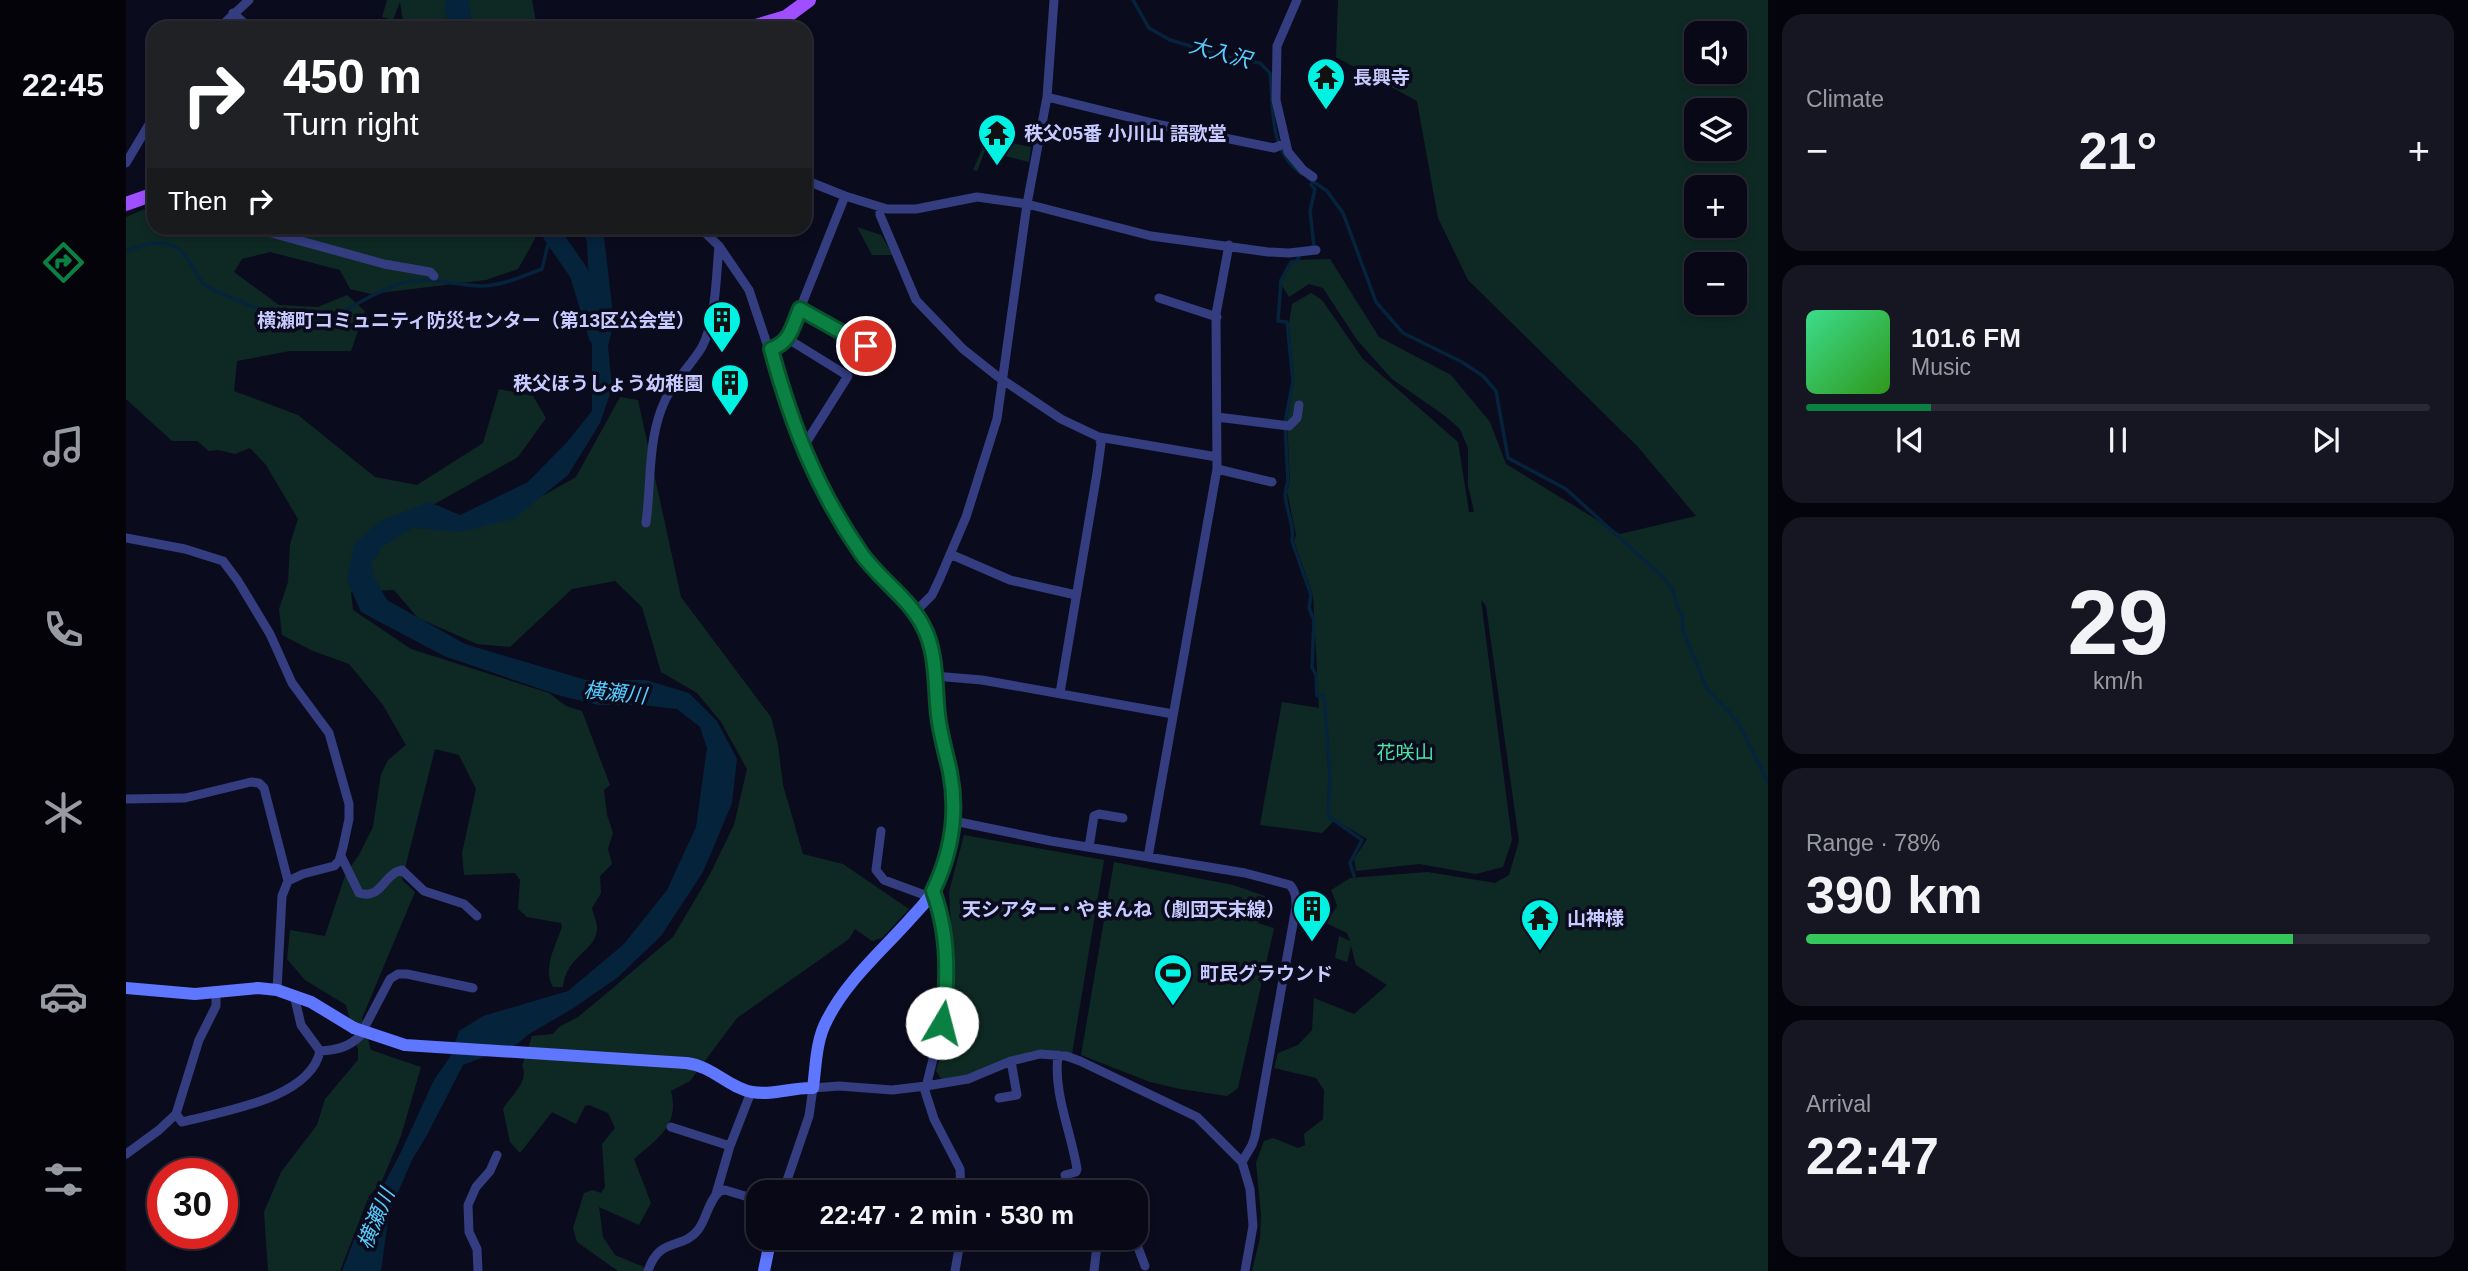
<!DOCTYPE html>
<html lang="en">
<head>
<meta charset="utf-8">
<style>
	body { margin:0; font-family:Arial,"Noto Sans JP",sans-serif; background:#161623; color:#f1f3f6; height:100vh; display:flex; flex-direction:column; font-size:26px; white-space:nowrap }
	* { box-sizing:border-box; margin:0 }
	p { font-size:23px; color:#989aa1 }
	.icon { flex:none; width:38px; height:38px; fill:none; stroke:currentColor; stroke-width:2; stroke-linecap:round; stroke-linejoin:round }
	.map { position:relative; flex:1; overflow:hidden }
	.details { display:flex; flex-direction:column; gap:14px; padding:14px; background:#04040c; width:700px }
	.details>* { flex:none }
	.hud { position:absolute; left:21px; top:21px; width:665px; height:214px; border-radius:21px; box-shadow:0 4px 10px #0003,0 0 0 2px #292935; background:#202124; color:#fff; overflow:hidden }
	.fabs { position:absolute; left:1558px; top:21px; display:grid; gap:14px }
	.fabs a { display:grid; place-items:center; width:63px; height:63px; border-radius:14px; background:#080816; box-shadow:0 4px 10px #0003,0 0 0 2px #292935; font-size:35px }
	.speed { position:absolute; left:21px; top:1158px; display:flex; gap:14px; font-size:35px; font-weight:700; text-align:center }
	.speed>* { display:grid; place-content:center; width:91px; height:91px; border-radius:50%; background:#080816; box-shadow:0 4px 10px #0003,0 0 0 2px #292935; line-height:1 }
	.speed .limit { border:10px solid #d22; background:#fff; color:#111 }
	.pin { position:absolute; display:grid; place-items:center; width:60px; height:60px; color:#fff; margin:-30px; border:4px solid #fff; border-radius:50%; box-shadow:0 2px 7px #0007 }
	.me { position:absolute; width:77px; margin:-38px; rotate:8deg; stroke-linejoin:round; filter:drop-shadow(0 0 5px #0008) }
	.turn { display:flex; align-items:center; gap:24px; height:147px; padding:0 21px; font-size:32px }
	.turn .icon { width:91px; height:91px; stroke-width:2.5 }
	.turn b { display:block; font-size:49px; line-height:60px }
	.then { display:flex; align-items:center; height:66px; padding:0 21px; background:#0003; gap:14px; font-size:26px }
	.big { font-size:52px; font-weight:800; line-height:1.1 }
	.details .tile { flex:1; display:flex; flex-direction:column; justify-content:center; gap:10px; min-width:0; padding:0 24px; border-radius:21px; background:#161623 }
	.details .dial { align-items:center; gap:0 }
	.dial b { font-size:91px; line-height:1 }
	.song { display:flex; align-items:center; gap:21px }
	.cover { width:84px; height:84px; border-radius:10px; background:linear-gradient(135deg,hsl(150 70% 55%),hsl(110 70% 35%)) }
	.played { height:7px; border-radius:4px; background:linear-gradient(90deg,#0b8043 20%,#292935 20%) }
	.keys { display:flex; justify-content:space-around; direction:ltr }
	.heat { display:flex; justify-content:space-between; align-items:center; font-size:38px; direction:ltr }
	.charge { height:10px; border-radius:5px; background:linear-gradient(90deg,#34c759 78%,#292935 0) }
	.trip { position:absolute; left:620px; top:1180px; width:402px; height:70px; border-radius:21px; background:#080816; box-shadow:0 4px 10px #0003,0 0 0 2px #292935; font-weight:800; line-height:70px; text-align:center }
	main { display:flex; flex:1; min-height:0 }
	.tab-bar { display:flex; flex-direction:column; width:126px; justify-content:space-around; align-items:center; background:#030309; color:#989aa1 }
	.tab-bar .icon { width:49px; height:49px }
	.tab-bar .on { color:#0b8043 }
	.tab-bar b { font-size:32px; color:#f1f3f6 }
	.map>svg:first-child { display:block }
	.green { fill:#0e2923; fill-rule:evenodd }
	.water { fill:#06233c }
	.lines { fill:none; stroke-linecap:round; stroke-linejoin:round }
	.stream { stroke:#06233c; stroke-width:3.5 }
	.river { stroke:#06233c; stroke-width:19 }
	.street { stroke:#333d80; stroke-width:9 }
	.secondary { stroke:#5f76ff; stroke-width:12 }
	.primary { stroke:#9f4fff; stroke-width:14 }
	.secondary-bridge { stroke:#5f76ff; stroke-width:12 }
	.route-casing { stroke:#07532c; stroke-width:18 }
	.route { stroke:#0b8043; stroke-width:12 }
	.labels { text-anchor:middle; stroke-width:7; stroke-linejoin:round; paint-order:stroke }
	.poi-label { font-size:19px; font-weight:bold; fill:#c8cbff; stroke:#0b0b1e; text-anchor:start }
	.park-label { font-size:19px; fill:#4ee5a5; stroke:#0b0b1e }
	.water-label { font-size:21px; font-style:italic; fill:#56ceff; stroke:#0b0b1e }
</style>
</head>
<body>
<main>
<nav class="tab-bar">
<b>22:45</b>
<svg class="icon on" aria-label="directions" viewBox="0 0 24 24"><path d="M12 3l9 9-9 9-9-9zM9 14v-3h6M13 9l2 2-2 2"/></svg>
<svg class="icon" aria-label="music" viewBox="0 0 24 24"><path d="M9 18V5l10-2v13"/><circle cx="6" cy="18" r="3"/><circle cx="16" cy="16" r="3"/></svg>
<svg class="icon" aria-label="phone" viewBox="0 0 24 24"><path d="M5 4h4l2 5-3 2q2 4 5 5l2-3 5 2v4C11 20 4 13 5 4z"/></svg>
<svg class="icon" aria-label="climate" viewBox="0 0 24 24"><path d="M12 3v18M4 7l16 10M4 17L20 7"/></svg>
<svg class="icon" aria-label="car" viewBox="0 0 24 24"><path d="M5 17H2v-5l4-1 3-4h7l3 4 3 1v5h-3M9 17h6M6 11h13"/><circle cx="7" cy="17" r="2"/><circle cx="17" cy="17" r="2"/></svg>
<svg class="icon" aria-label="filters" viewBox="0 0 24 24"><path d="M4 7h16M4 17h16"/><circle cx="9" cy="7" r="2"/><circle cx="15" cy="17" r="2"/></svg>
</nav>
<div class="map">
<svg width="1642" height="1271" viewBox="0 0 1642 1271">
	<rect width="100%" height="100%" fill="#0b0b1e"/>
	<path class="green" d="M 261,0 L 406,0 L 411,28 L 278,28 L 274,2 L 267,20 L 256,17 Z
		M 1212,0 L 1642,0 L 1642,1271 L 1126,1271 L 1134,1238 L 1135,1214 L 1130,1163 L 1138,1141 L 1147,1138 L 1172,1148 L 1179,1145 L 1178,1134 L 1197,1119 L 1198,1090 L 1190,1078 L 1148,1068 L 1152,1053 L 1172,1045 L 1186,1030 L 1188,998 L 1228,1014 L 1261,985 L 1230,965 L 1225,946 L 1221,962 L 1209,958 L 1213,936 L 1224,941 L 1221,933 L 1200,923 L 1211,906 L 1205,890 L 1224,878 L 1302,872 L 1369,883 L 1383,875 L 1393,841 L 1360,606 L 1355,600 L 1386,840 L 1377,867 L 1350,874 L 1293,864 L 1230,871 L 1228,859 L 1241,839 L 1209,820 L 1196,833 L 1134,825 L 1156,702 L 1193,708 L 1187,595 L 1168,541 L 1170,535 L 1161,491 L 1164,482 L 1161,421 L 1168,381 L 1163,324 L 1166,304 L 1185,293 L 1196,300 L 1237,359 L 1332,442 L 1343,512 L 1348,512 L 1342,485 L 1342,448 L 1334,429 L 1319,416 L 1266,379 L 1231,340 L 1197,288 L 1183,284 L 1163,297 L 1153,281 L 1167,260 L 1204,259 L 1253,337 L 1325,375 L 1364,422 L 1380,464 L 1494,534 L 1570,516 L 1512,447 L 1342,280 L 1312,218 L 1291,101 L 1210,57 ZM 1570,33 L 1608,33 L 1608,72 L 1570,72 ZM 1570,110 L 1608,110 L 1608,149 L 1570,149 ZM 1570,187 L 1608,187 L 1608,226 L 1570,226 ZM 1570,264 L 1608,264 L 1608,303 L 1570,303 Z
		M 861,138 L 905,147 L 903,162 L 859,151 L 851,171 L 847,170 Z
		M 28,205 L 28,228 L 409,228 L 409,239 L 392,269 L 360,280 L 245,294 L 224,289 L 214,270 L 144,252 L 116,259 L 108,272 L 153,305 L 192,307 L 221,295 L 239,311 L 225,351 L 164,351 L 111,361 L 108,391 L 172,415 L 249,477 L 291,485 L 357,443 L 373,389 L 407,396 L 420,418 L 392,457 L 305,506 L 328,525 L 404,503 L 450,477 L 494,397 L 512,400 L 555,597 L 645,717 L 652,745 L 657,785 L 677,854 L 717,864 L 783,909 L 756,938 L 746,941 L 729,929 L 723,939 L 611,1018 L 564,1081 L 545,1091 C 554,1126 531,1139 508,1159 L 525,1203 L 513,1225 L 473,1207 L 477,1237 L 489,1255 L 527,1271 L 492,1271 L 451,1242 L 447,1228 L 458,1193 L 467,1190 L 475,1193 L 479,1187 L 476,1144 L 489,1128 L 482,1113 L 463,1105 L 459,1106 L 450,1124 L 426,1112 L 394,1153 L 384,1142 L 377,1109 C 385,1096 404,1080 396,1066 L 406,1036 L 427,1034 L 433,1027 L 452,1017 L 475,998 L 547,937 L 583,876 L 608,825 L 621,769 L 595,722 L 571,693 L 535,672 L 516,607 L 489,581 L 446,589 L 384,647 L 351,644 L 292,618 L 268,590 L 225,592 L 227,610 L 285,649 L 423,693 L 440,706 L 456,711 L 484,785 L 478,790 L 481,815 L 487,833 L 482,849 L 486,864 L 474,876 L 475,893 L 466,908 C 467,914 472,924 471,930 C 469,951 440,956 437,987 L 427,987 C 416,969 430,945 436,927 L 435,923 L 401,917 L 392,909 L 394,880 L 389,873 L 338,875 L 336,853 L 350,789 L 333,755 L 309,749 L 276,880 L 289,892 L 236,1018 L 245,1050 L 295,1067 L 275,1136 L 255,1183 L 243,1196 L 214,1271 L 142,1271 L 138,1212 L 155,1172 L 191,1125 L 199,1099 L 232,1060 L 232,1050 L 220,1005 L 179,980 L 161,959 L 164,930 L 199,936 L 220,873 L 233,855 L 247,827 L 255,774 L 262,760 L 280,745 L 257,705 L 223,664 L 187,651 L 156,635 L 153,609 L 162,582 L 164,544 L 172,519 L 140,465 L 124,448 L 109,454 L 92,450 L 83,451 L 71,441 L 46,441 L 0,399 L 0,217 Z
		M 731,227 L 755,235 L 767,255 L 746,255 Z
		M 838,835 L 978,860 L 946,1054 L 931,1051 L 906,1051 L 848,1074 L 816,1080 L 810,1071 L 829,997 L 823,892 Z
		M 988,862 L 1107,885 L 1139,896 L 1132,923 L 1148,928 L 1112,1088 L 1101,1096 L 1054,1089 L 1024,1082 L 955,1055 Z"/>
	<path class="water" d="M 320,0 L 343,0 L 347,28 L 324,28 L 318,9 Z
		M 457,228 L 477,228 L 488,323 L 482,346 L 486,388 L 474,423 L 442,475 L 388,519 L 335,532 L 286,528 L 256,547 L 245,564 L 248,577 L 261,600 L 339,644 L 460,680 L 520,680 L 563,693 L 591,721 L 611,759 L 606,803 L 577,872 L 535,936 L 491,978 L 446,1009 L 403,1034 L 390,1045 L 337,1065 L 301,1135 L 286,1160 L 263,1213 L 255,1271 L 216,1271 L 244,1198 L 257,1186 L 274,1154 L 308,1080 L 324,1057 L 333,1031 L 357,1016 L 442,991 L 498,944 L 541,890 L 570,827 L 581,748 L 574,727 L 551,709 L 517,705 L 473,705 L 435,696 L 318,656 L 235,612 L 221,580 L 228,545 L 252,522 L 303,502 L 334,515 L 402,482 L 441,442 L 466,411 L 466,348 L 461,242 Z"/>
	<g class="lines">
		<path class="stream" d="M 1007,0 L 1023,28 L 1044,40 L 1109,59 L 1134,63 L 1144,73 C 1148,109 1142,150 1176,174
			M 1182,178 L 1201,191 L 1217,213 L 1250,302 L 1277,333 L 1336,362 L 1357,376 L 1370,391 L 1382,458 L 1440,489 L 1539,579 L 1547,590 L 1552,609 L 1556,614 L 1557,631 L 1581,689 L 1612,722 L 1642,782
			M 1185,247 L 1188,246 L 1184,211 L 1189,189 L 1185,185 L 1186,182
			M 0,251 C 30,240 50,236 67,267 C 70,273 73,281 78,284 C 95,295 143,314 162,318 C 169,319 176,322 183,322 C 210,322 251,287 281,282 C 305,277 330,285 355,286 C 376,286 396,276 416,269 L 426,228
			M 1174,254 L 1171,261 L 1165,262 L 1155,280 L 1152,321 L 1161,322 L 1167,381 L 1159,423 L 1162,482 C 1153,500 1170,522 1166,541 L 1185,595 L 1183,608 L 1188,620 L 1186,667 L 1190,675 L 1191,696 L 1198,695 L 1204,778 L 1202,816 L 1236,840 L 1224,863 L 1228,876"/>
		<path class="river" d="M 426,234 L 453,273 L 472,336"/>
		<path class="street" d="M 1171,0 L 1151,46 L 1150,100 L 1162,152 L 1177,170 L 1187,177
			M 107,13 L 124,28
			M 93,28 L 123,0
			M 921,97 L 1035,125 L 1148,148 L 1160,143
			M 0,163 L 28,116
			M 679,180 L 719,196 L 761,209 L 790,209 L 851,197 L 901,204 L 1025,236 L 1055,240 L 1142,252 L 1163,253 L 1190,250
			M 754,207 L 754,215 L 790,300 L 837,349 L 871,376 L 935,419 L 973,437 L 1091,457
			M 128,228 L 258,264 L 304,272 L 308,276
			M 574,228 L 593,246 L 623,290 L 676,449 L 706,507 L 736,556 L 789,612 L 798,626 L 804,649 L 812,721 L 824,772 L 828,821 L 925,841 L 1119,873 L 1164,885 C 1170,892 1170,898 1170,907 L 1129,1136 L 1126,1145 L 1116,1162
			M 1033,298 L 1091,317
			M 674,309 L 740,346
			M 662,339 L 722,376 L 676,449
			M 645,350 L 656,346 L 662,339 L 719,196
			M 1091,417 L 1163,426 L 1171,418 L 1173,405
			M 1091,469 L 1146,482
			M 520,523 C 525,486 522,445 535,410 C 545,382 562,370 576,347 C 590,320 590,277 593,246
			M 0,538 L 59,549 L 97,561 L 112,581 L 144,634 L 166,683 L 203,733 L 223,804 L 223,819 L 217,847 L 213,861 L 208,866 L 177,874 L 162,881
			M 824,554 L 884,580 L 950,595
			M 789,612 L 806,595 L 814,578 L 840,517 L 871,419 L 901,204 L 921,97 L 928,0
			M 808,676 L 856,680 L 1047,714
			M 934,693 L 971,473 L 975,444 L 973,437
			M 0,799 L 59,798 L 125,782 L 133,783 L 138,788 L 162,881 L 156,896 L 151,990
			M 755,831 L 750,870 L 758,880 L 804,897
			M 963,847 L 968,816 L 973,814 L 997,818
			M 215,856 L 233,893 C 256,900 257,874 276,870 L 298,891 L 338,904 L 351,916
			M 1022,857 L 1091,469 L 1090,314 L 1103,245
			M 807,891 L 816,916 L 821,982 L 816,1023 L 799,1091 L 808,1119 L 834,1169 L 835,1192
			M 194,1051 C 209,1050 222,1048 234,1036 L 264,979 L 272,974 L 281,974 L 347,988
			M 932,1055 C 927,1093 945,1131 951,1169 L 950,1172 L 939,1175
			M 873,1098 L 891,1095 L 885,1061
			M 50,1114 L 56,1122 C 97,1111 184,1099 194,1051 L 175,1025 L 168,995
			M 545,1127 L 604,1146
			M 0,1154 L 33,1130 L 50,1114 L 73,1040 L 90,1006 L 90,993
			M 657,1192 L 683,1116 L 687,1088 L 713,1086 L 766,1090 L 800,1086 L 842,1079 L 885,1061 L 914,1054 L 940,1056 L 954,1061 L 1071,1117 L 1116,1162 L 1124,1189 L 1127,1226 L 1119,1271
			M 590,1194 L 604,1146 L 625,1092
			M 1008,1237 L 1019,1266
			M 352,1271 L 351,1249 L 343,1232 L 342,1205 L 350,1187 L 364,1171 L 371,1155
			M 522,1271 C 533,1236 557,1250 572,1230 C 581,1218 582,1201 594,1191 L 599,1190 L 632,1200
			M 829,1271 L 835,1237
			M 968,1271 L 972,1237"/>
		<path class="secondary" d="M 0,988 L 69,994 L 132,988 L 151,990 L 185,1002 L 228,1028
			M 560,1063 C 587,1066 601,1087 626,1092 C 647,1096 666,1087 687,1088 C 690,1065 690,1040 701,1020 C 721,980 757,950 786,917 C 793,909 801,902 806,892 C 819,871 823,845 828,821
			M 638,1271 L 645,1237"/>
		<path class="primary" d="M 623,28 L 660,17 L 683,0
			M 0,204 L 28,194"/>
		<path class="secondary-bridge" d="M 228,1028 L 279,1045 L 560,1063"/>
	</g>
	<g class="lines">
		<defs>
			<path id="route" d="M 740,346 L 674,309 C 666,327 665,342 645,349 C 666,426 690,488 735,553 C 753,579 783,598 797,626 C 811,651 809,687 812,715 C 814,734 820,753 824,772 C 832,813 825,854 807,891 C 823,934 823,978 816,1023"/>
		</defs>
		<use href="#route" class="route-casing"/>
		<use href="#route" class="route"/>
	</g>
	<defs>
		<symbol id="temple-pin" viewBox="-11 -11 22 30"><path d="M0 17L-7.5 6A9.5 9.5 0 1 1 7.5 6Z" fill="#00f3e2" stroke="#0b0b1e"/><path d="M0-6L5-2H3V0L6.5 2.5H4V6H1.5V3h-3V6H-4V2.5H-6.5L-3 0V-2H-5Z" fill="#111"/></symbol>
		<symbol id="building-pin" viewBox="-11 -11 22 30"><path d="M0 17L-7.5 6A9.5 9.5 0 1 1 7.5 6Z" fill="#00f3e2" stroke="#0b0b1e"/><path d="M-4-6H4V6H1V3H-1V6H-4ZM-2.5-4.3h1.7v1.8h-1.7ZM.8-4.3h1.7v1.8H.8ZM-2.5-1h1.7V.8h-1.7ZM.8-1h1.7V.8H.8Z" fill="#111"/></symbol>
		<symbol id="stadium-pin" viewBox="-11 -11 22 30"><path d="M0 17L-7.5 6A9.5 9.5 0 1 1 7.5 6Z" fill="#00f3e2" stroke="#0b0b1e"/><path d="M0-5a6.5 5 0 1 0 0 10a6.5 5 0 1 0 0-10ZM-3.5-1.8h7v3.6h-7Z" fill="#111"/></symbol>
	</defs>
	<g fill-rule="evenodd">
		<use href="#temple-pin" x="1178" y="55" width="44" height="60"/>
		<use href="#temple-pin" x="849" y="111" width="44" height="60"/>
		<use href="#building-pin" x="574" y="298" width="44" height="60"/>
		<use href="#building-pin" x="582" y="361" width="44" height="60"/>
		<use href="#building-pin" x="1164" y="887" width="44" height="60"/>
		<use href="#temple-pin" x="1392" y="896" width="44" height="60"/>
		<use href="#stadium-pin" x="1025" y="951" width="44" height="60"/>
	</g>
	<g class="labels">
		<g class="poi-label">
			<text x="1227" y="84">長興寺</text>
			<text x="898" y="140">秩父05番 小川山 語歌堂</text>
			<text x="569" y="327" text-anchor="end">横瀬町コミュニティ防災センター（第13区公会堂）</text>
			<text x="577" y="390" text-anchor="end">秩父ほうしょう幼稚園</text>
			<text x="1159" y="916" text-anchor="end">天シアター・やまんね（劇団天末線）</text>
			<text x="1441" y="925">山神様</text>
			<text x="1074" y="980">町民グラウンド</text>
		</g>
		<g class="park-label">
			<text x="1279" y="759">花咲山</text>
		</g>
		<g class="water-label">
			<text transform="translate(1094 53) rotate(15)" y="7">大入沢</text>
			<text transform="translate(489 693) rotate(6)" y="7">横瀬川</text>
			<text transform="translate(250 1219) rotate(-67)" y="7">横瀬川</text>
		</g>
	</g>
</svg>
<div class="fabs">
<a><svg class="icon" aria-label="sound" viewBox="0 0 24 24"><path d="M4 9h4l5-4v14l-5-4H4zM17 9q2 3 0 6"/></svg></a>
<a><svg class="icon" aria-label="layers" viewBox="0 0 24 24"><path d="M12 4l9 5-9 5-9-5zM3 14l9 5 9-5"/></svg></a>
<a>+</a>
<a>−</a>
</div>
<div class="speed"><div class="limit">30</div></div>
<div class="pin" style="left:740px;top:346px;background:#d93025"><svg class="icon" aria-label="arrive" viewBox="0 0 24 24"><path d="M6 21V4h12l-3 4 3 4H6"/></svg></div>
<svg class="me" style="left:816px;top:1023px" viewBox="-20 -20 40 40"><circle r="19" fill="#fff"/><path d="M0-13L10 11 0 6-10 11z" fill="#0b8043"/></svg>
<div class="trip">22:47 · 2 min · 530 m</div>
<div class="hud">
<div class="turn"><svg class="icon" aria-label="right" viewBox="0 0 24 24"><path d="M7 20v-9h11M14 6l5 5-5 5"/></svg><div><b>450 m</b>Turn right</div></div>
<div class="then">Then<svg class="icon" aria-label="right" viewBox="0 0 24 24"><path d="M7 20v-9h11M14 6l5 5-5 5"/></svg></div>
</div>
</div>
<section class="details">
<div class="tile"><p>Climate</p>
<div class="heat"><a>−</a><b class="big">21°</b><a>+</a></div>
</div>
<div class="tile">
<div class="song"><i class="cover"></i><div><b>101.6 FM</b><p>Music</p></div></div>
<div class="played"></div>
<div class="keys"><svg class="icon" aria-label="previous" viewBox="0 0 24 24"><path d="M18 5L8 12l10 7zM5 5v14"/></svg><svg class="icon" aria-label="pause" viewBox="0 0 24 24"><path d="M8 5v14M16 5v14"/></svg><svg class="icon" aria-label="next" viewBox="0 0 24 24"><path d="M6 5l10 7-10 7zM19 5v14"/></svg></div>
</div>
<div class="tile dial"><b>29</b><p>km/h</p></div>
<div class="tile"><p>Range · 78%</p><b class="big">390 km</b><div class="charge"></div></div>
<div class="tile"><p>Arrival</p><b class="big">22:47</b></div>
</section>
</main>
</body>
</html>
